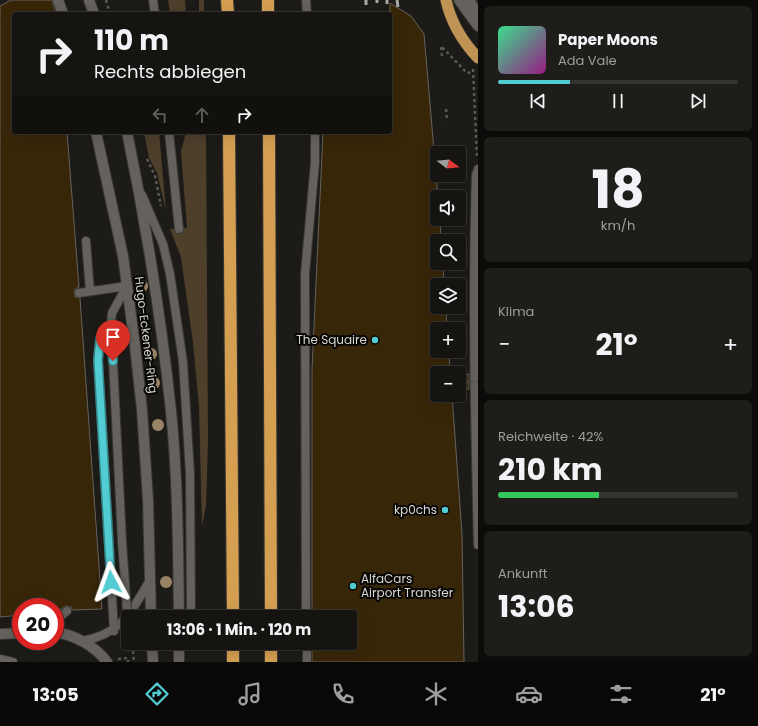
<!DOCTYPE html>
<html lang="de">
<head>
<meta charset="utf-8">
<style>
	body { margin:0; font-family:Poppins,sans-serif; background:#1f1d1a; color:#f1f3f6; height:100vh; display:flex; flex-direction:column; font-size:15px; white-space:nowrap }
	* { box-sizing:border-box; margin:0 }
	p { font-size:13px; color:#9e9e9f }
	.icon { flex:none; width:22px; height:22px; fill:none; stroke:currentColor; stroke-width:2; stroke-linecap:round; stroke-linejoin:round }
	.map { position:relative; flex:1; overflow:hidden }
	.sheet { display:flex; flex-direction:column; gap:6px; padding:6px; background:#0c0b09; width:280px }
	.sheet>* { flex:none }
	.hud { position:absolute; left:12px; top:12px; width:380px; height:122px; border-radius:4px; box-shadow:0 4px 16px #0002,0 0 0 1px #353331; background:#161411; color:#f1f3f6; overflow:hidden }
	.needle { width:26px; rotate:106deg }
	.fabs { position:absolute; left:430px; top:146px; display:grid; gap:8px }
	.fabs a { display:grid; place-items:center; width:36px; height:36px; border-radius:4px; background:#161411; box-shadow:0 4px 16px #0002,0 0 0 1px #353331; font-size:20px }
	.speed { position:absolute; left:12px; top:598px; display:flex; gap:8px; font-size:20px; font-weight:700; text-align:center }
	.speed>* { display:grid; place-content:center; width:52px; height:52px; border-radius:50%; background:#161411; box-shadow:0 4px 16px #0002,0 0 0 1px #353331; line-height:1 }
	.speed .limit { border:6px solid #d22; background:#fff; color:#111 }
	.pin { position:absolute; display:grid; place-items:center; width:34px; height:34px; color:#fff; margin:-41px -17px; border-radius:50% 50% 50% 0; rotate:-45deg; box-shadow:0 0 4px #0007 }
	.pin .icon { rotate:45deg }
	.me { position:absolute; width:44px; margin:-22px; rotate:356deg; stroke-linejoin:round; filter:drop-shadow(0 0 3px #0008) }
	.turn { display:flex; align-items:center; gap:14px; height:84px; padding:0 16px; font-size:18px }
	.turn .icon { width:52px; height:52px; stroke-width:2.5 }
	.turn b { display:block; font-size:28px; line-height:34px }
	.lanes { display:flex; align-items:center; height:38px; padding:0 16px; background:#0003; justify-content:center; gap:20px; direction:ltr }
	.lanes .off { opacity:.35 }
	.big { font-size:30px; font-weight:700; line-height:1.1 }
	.sheet .widget { flex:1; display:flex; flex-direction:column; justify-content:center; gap:6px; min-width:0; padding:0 14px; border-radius:6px; background:#1f1d1a }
	.sheet .dial { align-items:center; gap:0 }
	.dial b { font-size:52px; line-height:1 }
	.song { display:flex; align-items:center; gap:12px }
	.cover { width:48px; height:48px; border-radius:6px; background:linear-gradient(135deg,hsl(150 70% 55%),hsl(310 70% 35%)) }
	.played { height:4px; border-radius:2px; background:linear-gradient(90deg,#51ccd3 30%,#353331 30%) }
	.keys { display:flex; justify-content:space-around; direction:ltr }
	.heat { display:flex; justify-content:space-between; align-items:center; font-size:22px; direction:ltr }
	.charge { height:6px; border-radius:3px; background:linear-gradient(90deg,#34c759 42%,#353331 0) }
	.trip { position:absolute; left:121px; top:610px; width:236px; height:40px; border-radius:4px; background:#161411; box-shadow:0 4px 16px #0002,0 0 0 1px #353331; font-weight:700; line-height:40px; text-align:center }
	.tabs { display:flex; height:64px; justify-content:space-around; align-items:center; background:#090807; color:#9e9e9f }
	.tabs .icon { width:28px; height:28px }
	.tabs .on { color:#51ccd3 }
	.tabs b { font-size:18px; color:#f1f3f6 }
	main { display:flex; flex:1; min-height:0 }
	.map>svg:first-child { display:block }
	.green { fill:#4e3f2b }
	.building { fill:#382609; stroke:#66635e }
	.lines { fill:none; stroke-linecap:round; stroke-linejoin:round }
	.service-casing { stroke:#3a3835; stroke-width:10 }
	.minor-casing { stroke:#3a3835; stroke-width:12 }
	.tertiary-casing { stroke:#3a3835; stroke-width:12 }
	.trunk-casing { stroke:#3a3835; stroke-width:12 }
	.motorway-casing { stroke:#3a3835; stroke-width:14 }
	.path { stroke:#5a5854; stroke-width:2.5; stroke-dasharray:3 3; stroke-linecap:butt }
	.service { stroke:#65625d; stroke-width:8 }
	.minor { stroke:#65625d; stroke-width:10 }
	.tertiary { stroke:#65625d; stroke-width:10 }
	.trunk { stroke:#be9354; stroke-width:11 }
	.motorway { stroke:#d49f51; stroke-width:12 }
	.rail { stroke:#a9a7a4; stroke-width:3; stroke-dasharray:7 7; stroke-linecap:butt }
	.service-bridge-casing { stroke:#3a3835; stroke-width:10; stroke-linecap:butt }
	.path-bridge { stroke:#5a5854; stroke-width:2.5; stroke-dasharray:3 3; stroke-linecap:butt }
	.service-bridge { stroke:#65625d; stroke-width:8 }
	.tree { fill:#998365 }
	.route-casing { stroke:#358589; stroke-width:10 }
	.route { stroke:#51ccd3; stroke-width:7 }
	.poi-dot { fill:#51ccd3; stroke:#070605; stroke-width:1.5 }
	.labels { text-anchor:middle; stroke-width:4; stroke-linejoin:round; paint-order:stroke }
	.street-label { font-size:12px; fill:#d7d5d2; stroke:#070605 }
	.poi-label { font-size:12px; fill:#d7d5d2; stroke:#070605; text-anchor:end }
</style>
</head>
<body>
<main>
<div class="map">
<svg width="478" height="662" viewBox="0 0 478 662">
	<rect width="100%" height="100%" fill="#1d1b17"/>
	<path class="green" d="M 168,0 L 185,0 L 186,14 L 170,14 Z
		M 199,0 L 204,0 L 204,14 L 193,14 L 199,11 Z
		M 144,132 L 159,132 L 166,211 L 157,173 L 149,158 Z
		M 186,132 L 206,132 L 208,441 L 206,506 L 202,526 L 199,407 L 193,343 L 181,257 L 170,229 L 187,228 L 181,151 Z"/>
	<path class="building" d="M 11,0 L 52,0 L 56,14 L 14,14 L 14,132 L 67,132 L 79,287 L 75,289 L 74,293 L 75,297 L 80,298 L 102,609 L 72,610 L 71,607 L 66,606 L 55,612 L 55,607 L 21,607 L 21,615 L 0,617 L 0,6 Z
		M 390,3 L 411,16 L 424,34 L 438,197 L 437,219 L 440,219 L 441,241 L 437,241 L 437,263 L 443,263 L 444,285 L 437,285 L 437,307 L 446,307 L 447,329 L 437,329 L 437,351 L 449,351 L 450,373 L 437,373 L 437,395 L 452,395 L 462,534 L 464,662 L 312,662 L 312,643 L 350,643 L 350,617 L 312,617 L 312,370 L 323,132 L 390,132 Z
		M 469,374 L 469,389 L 459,389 L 459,377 Z"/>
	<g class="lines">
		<defs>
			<path id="service" d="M 153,0 L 155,14
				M 306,0 L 307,14
				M 169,132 L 179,229
				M 478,169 L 476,175 C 472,299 475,422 478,545
				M 142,195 L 163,244 L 170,274
				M 86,241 L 90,291
				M 79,293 L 127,286
				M 111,324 L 100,339 L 98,360 L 114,631
				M 122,541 L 113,361 L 110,335 L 112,313 L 127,286
				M 306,617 L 305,274 L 315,162 L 315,132
				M 55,621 L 67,611
				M 82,641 C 122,634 131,612 150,580
				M 307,643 L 307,662
				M 0,659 L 13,662"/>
			<path id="minor" d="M 459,0 L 478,26
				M 469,0 L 478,14
				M 55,632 C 75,635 95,646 107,662
				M 0,634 L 21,633"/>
			<path id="tertiary" d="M 58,0 L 63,14
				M 89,0 L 94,14
				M 96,132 L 123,256 L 135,346 L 142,410 L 148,500 L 151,617
				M 127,132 C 146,224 161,317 171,411 C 178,479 178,548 179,617
				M 152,643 L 153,662
				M 179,643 L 179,662"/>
			<path id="trunk" d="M 446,0 C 451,23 462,41 478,58"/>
			<path id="motorway" d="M 227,0 L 228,14
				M 268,0 L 268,14
				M 229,132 L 233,617
				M 269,132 L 271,617
				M 271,643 L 271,662
				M 233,662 L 233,643"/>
		</defs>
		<use href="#service" class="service-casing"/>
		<use href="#minor" class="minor-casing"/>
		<use href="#tertiary" class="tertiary-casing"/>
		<use href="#trunk" class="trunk-casing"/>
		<use href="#motorway" class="motorway-casing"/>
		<path class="path" d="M 106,0 L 110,14
			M 442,56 L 441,46 L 467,73 L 473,72
			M 473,69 L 477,158
			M 446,109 L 447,121
			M 147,159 L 155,176 L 161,206
			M 133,651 L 134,662
			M 118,659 L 128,658 L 128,662"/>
		<use href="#service" class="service"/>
		<use href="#minor" class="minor"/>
		<use href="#tertiary" class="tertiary"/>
		<use href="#trunk" class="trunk"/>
		<use href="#motorway" class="motorway"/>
		<path class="rail" d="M 377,0 L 377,3
			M 387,0 L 387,4
			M 397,0 L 398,7
			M 366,5 L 366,0"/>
		<defs>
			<path id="service-bridge" d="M 170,274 L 183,362 L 190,473 L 191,617
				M 122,541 L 128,625
				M 141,643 L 155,646 L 260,643"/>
		</defs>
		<use href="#service-bridge" class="service-bridge-casing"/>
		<path class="path-bridge" d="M 459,383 L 478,381"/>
		<use href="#service-bridge" class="service-bridge"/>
	</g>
	<g class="tree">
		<circle cx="142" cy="286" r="6"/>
		<circle cx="151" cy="354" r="6"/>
		<circle cx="154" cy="383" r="6"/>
		<circle cx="158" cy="425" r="6"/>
		<circle cx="166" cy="582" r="6"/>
	</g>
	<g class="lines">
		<defs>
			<path id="route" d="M 111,582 L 98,360 L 100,339 L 111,324 L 113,361"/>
		</defs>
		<use href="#route" class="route-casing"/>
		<use href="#route" class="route"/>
	</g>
	<g class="poi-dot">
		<circle cx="375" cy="340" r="4"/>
		<circle cx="445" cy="510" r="4"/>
		<circle cx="353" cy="586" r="4"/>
	</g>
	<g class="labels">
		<g class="street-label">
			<text transform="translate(146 335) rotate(83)" y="4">Hugo-Eckener-Ring</text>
		</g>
		<g class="poi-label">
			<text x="367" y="344">The Squaire</text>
			<text x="437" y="514">kp0chs</text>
			<text x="361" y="583" text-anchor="start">AlfaCars<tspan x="361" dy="14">Airport Transfer</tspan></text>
		</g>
	</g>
</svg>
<div class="fabs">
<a><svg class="needle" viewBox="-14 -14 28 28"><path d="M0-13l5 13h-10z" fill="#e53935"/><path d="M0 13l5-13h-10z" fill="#9e9e9f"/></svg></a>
<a><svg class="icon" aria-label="sound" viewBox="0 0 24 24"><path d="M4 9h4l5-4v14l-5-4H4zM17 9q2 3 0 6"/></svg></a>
<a><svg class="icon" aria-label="search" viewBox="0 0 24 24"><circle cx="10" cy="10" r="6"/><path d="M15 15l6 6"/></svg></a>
<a><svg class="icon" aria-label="layers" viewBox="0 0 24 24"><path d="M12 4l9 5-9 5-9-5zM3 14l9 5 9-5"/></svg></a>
<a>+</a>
<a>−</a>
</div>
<div class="speed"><div class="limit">20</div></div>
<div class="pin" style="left:113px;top:361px;background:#d93025"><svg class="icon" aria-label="arrive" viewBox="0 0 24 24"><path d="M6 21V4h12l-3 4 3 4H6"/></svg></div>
<svg class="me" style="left:111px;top:582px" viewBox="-20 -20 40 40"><path d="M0-17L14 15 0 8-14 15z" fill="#51ccd3" stroke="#fff" stroke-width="4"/></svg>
<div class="trip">13:06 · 1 Min. · 120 m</div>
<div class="hud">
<div class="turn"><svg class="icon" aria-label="right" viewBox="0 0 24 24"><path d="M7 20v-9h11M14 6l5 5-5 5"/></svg><div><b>110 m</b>Rechts abbiegen</div></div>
<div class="lanes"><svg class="icon off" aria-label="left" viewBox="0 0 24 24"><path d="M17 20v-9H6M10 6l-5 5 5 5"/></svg><svg class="icon off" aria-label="ahead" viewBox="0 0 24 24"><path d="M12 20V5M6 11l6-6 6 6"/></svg><svg class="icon" aria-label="right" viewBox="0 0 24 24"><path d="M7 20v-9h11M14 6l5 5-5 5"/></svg></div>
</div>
</div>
<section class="sheet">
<div class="widget">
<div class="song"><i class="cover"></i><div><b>Paper Moons</b><p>Ada Vale</p></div></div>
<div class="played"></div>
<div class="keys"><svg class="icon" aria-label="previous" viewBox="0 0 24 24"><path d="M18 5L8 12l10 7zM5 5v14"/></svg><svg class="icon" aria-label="pause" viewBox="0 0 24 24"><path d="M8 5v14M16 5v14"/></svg><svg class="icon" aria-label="next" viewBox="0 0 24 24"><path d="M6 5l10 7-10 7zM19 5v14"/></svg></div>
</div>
<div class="widget dial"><b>18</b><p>km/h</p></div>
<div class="widget"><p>Klima</p>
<div class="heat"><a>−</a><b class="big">21°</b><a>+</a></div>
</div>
<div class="widget"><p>Reichweite · 42%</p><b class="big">210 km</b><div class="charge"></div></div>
<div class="widget"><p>Ankunft</p><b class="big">13:06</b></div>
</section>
</main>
<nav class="tabs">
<b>13:05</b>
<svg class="icon on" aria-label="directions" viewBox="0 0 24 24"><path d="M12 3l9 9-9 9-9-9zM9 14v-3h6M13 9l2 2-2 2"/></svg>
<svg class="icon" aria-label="music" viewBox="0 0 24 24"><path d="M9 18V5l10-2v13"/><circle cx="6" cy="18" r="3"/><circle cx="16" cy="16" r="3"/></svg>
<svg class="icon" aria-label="phone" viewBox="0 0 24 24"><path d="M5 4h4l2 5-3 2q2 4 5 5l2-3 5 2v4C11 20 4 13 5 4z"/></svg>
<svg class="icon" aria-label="climate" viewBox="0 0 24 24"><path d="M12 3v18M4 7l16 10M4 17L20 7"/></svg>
<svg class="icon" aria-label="car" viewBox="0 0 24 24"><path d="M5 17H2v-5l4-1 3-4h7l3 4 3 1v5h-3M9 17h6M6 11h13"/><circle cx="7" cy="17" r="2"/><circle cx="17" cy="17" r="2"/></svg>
<svg class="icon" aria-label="filters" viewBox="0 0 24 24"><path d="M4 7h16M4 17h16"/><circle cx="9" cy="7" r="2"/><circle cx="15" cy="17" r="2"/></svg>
<b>21°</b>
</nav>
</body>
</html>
